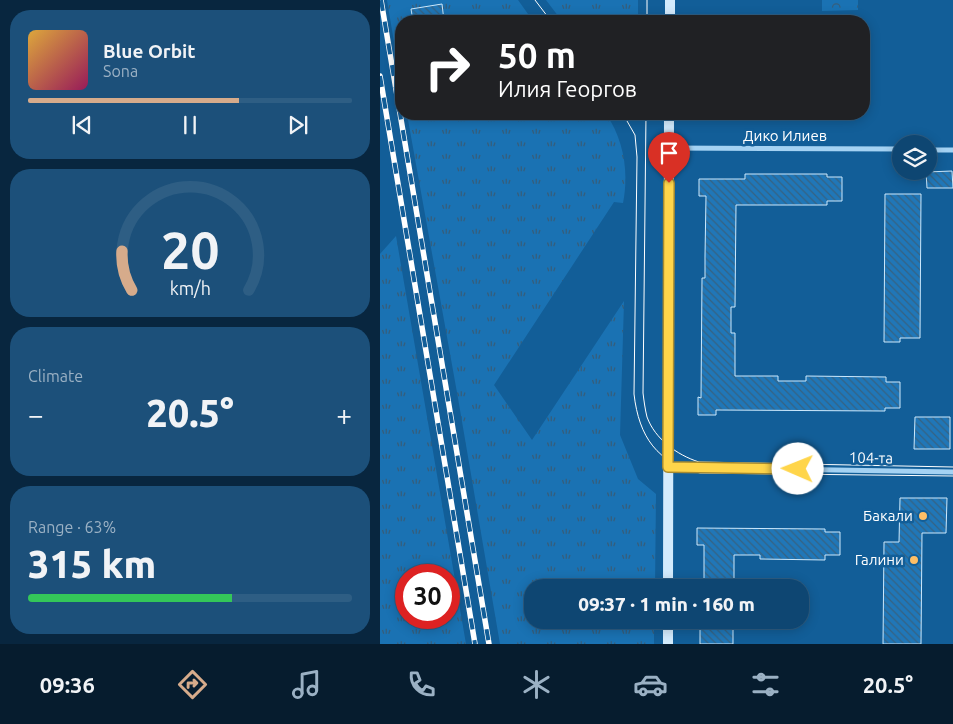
<!DOCTYPE html>
<html lang="en">
<head>
<meta charset="utf-8">
<style>
	body { margin:0; font-family:Ubuntu,sans-serif; background:#1c507a; color:#f1f3f6; height:100vh; display:flex; flex-direction:column; font-size:19px; white-space:nowrap }
	* { box-sizing:border-box; margin:0 }
	p { font-size:16px; color:#9bb1c4 }
	.icon { flex:none; width:28px; height:28px; fill:none; stroke:currentColor; stroke-width:2; stroke-linecap:round; stroke-linejoin:round }
	.map { position:relative; flex:1; overflow:hidden }
	.panel { display:flex; flex-direction:column; gap:10px; padding:10px; background:#08263f; width:380px }
	.panel>* { flex:none }
	.banner { position:absolute; left:15px; top:15px; width:475px; height:105px; border-radius:20px; box-shadow:0 2px 12px #0003,0 0 0 1px #2e5e84; background:#202124; color:#fff; overflow:hidden }
	.fabs { position:absolute; left:512px; top:135px; display:grid; gap:10px }
	.fabs a { display:grid; place-items:center; width:45px; height:45px; border-radius:50%; background:#0e4672; box-shadow:0 2px 12px #0003,0 0 0 1px #2e5e84; font-size:25px }
	.speed { position:absolute; left:15px; top:564px; display:flex; gap:10px; font-size:25px; font-weight:700; text-align:center }
	.speed>* { display:grid; place-content:center; width:65px; height:65px; border-radius:50%; background:#0e4672; box-shadow:0 2px 12px #0003,0 0 0 1px #2e5e84; line-height:1 }
	.speed .limit { border:8px solid #d22; background:#fff; color:#111 }
	.pin { position:absolute; display:grid; place-items:center; width:42px; height:42px; color:#fff; margin:-51px -21px; border-radius:50% 50% 50% 0; rotate:-45deg; box-shadow:0 0 5px #0007 }
	.pin .icon { rotate:45deg }
	.me { position:absolute; width:55px; margin:-28px; rotate:271deg; stroke-linejoin:round; filter:drop-shadow(0 0 4px #0008) }
	.turn { display:flex; align-items:center; gap:18px; height:105px; padding:0 20px; font-size:22px }
	.turn .icon { width:65px; height:65px; stroke-width:2.5 }
	.turn b { display:block; font-size:35px; line-height:42px }
	.big { font-size:38px; font-weight:800; line-height:1.1 }
	.panel .tile { flex:1; display:flex; flex-direction:column; justify-content:center; gap:8px; min-width:0; padding:0 18px; border-radius:20px; background:#1c507a }
	.panel .dial { align-items:center; gap:0 }
	.dial svg { height:130px; overflow:visible; fill:none; stroke:#2e5e84; stroke-width:7; stroke-linecap:round; text-anchor:middle }
	.dial text { fill:#f1f3f6; stroke:none }
	.song { display:flex; align-items:center; gap:15px }
	.cover { width:60px; height:60px; border-radius:8px; background:linear-gradient(135deg,hsl(40 70% 55%),hsl(330 70% 35%)) }
	.played { height:5px; border-radius:2px; background:linear-gradient(90deg,#d6ab8b 65%,#2e5e84 65%) }
	.keys { display:flex; justify-content:space-around; direction:ltr }
	.heat { display:flex; justify-content:space-between; align-items:center; font-size:28px; direction:ltr }
	.charge { height:8px; border-radius:4px; background:linear-gradient(90deg,#34c759 63%,#2e5e84 0) }
	.trip { position:absolute; left:144px; top:579px; width:285px; height:50px; border-radius:20px; background:#0e4672; box-shadow:0 2px 12px #0003,0 0 0 1px #2e5e84; font-weight:800; line-height:50px; text-align:center }
	.tab-bar { display:flex; height:80px; justify-content:space-around; align-items:center; background:#061c2e; color:#9bb1c4 }
	.tab-bar .icon { width:35px; height:35px }
	.tab-bar .selected { color:#d6ab8b }
	.tab-bar b { font-size:22px; color:#f1f3f6 }
	main { display:flex; flex:1; min-height:0 }
	.map>svg:first-child { display:block }
	.grass { fill:url(#grass-tufts); fill-rule:evenodd }
	.forest { fill:url(#forest-crowns) }
	.building { fill:url(#building-back-hatch); stroke:#cce9fd }
	.lines { fill:none; stroke-linecap:round; stroke-linejoin:round }
	.street { stroke:#a4d2f3; stroke-width:5 }
	.secondary { stroke:#d3ebfd; stroke-width:10 }
	.tram { stroke:#fff; stroke-width:1 }
	.rail-casing { stroke:#fff; stroke-width:5.5 }
	.rail { stroke:#125e98; stroke-width:4; stroke-dasharray:11; stroke-linecap:butt }
	.route-casing { stroke:#a68a30; stroke-width:12 }
	.route { stroke:#ffd54a; stroke-width:9 }
	.poi-dot { fill:#ffbf66; stroke:#125e98; stroke-width:2 }
	.labels { text-anchor:middle; stroke-width:5; stroke-linejoin:round; paint-order:stroke }
	.street-label { font-size:15px; fill:#fff; stroke:#125e98 }
	.poi-label { font-size:15px; fill:#fff; stroke:#125e98; text-anchor:end }
</style>
</head>
<body>
<main>
<section class="panel">
<div class="tile">
<div class="song"><i class="cover"></i><div><b>Blue Orbit</b><p>Sona</p></div></div>
<div class="played"></div>
<div class="keys"><svg class="icon" aria-label="previous" viewBox="0 0 24 24"><path d="M18 5L8 12l10 7zM5 5v14"/></svg><svg class="icon" aria-label="pause" viewBox="0 0 24 24"><path d="M8 5v14M16 5v14"/></svg><svg class="icon" aria-label="next" viewBox="0 0 24 24"><path d="M6 5l10 7-10 7zM19 5v14"/></svg></div>
</div>
<div class="tile dial"><svg viewBox="0 0 100 80">
<path d="M14 69A42 42 0 1 1 86 69"/>
<path d="M14 69A42 42 0 0 1 8 45" stroke="#d6ab8b"/>
<text x="50" y="56" font-size="32" font-weight="700">20</text>
<text x="50" y="72" font-size="11">km/h</text>
</svg></div>
<div class="tile"><p>Climate</p>
<div class="heat"><a>−</a><b class="big">20.5°</b><a>+</a></div>
</div>
<div class="tile"><p>Range · 63%</p><b class="big">315 km</b><div class="charge"></div></div>
</section>
<div class="map">
<svg width="573" height="644" viewBox="0 0 573 644">
	<defs>
		<pattern id="grass-tufts" width="24" height="20" patternUnits="userSpaceOnUse" patternTransform="scale(1.25)"><rect width="24" height="20" fill="#1a72b3"/><path d="M3 7l-1-3M5 7V3M7 7l1-3M15 17l-1-3M17 17v-4M19 17l1-3" fill="none" stroke="#365d7a"/></pattern>
		<pattern id="forest-crowns" width="20" height="18" patternUnits="userSpaceOnUse" patternTransform="scale(1.25)"><rect width="20" height="18" fill="#1a72b3"/><path d="M2 6a3 3 0 1 1 6 0M12 15a3 3 0 1 1 6 0" fill="none" stroke="#365d7a"/></pattern>
		<pattern id="building-back-hatch" width="6" height="6" patternUnits="userSpaceOnUse" patternTransform="scale(1.25)"><rect width="6" height="6" fill="#2077b8"/><path d="M-1 5l2 2M0 0l6 6M5-1l2 2" fill="none" stroke="#366282"/></pattern>
	</defs>
	<rect width="100%" height="100%" fill="#125e98"/>
	<path class="grass" d="M 7,0 L 138,0 L 153,21 L 21,21 L 21,84 Z
		M 166,0 L 258,0 L 258,21 L 182,21 Z
		M 27,114 L 226,114 C 244,140 249,172 243,203 L 234,202 L 114,385 L 152,440 L 244,301 L 240,435 L 258,479 L 276,494 L 275,587 L 152,588 L 152,620 L 274,620 L 274,644 L 120,644 L 78,398 Z
		M 16,236 L 86,644 L 0,644 L 0,254 ZM 26,575 L 69,575 L 69,618 L 26,618 Z"/>
	<path class="forest" d="M 442,0 L 478,0 L 478,10 L 442,11 Z"/>
	<path class="building" d="M 62,4 L 64,21 L 33,21 L 31,9 Z
		M 572,171 L 573,188 L 547,188 L 546,172 Z
		M 365,174 L 447,174 L 447,177 L 462,177 L 462,201 L 447,201 L 447,205 L 356,205 L 355,307 L 351,307 L 351,333 L 355,333 L 355,376 L 398,376 L 398,381 L 426,381 L 426,376 L 506,377 L 506,382 L 520,382 L 520,408 L 505,408 L 505,411 L 336,410 L 336,415 L 318,415 L 318,397 L 321,398 L 322,278 L 325,278 L 325,256 L 326,196 L 319,196 L 319,179 L 365,179 Z
		M 505,194 L 541,194 L 540,338 L 520,338 L 520,342 L 504,342 Z
		M 535,417 L 570,417 L 570,449 L 534,449 Z
		M 520,498 L 567,498 L 566,533 L 542,533 L 541,644 L 503,644 L 504,542 L 519,542 Z
		M 317,528 L 445,529 L 445,532 L 460,532 L 460,555 L 445,555 L 445,560 L 380,559 L 380,555 L 354,555 L 354,588 L 324,588 L 324,545 L 317,545 Z
		M 323,620 L 353,620 L 353,644 L 320,644 L 320,627 L 323,627 Z"/>
	<g class="lines">
		<path class="street" d="M 289,148 L 521,149
			M 549,150 L 573,150
			M 288,467 L 573,472"/>
		<path class="secondary" d="M 290,21 L 290,0
			M 288,588 L 289,114
			M 288,644 L 288,620"/>
		<path class="tram" d="M 155,0 L 171,21
			M 267,0 L 267,21
			M 243,114 L 255,135 L 257,157 L 254,394 C 259,437 277,463 320,473 L 573,476
			M 266,114 L 263,393 C 264,401 265,409 267,417 C 275,439 297,455 319,462 L 573,467"/>
		<defs>
			<path id="rail" d="M 1,0 L 109,644
				M 0,76 L 95,644"/>
		</defs>
		<use href="#rail" class="rail-casing"/>
		<use href="#rail" class="rail"/>
	</g>
	<g class="lines">
		<defs>
			<path id="route" d="M 289,183 L 288,467 L 418,469"/>
		</defs>
		<use href="#route" class="route-casing"/>
		<use href="#route" class="route"/>
	</g>
	<g class="poi-dot">
		<circle cx="543" cy="516" r="5"/>
		<circle cx="534" cy="560" r="5"/>
	</g>
	<g class="labels">
		<g class="street-label">
			<text x="405" y="141">Дико Илиев</text>
			<text transform="translate(491 458) rotate(1)" y="5">104-та</text>
		</g>
		<g class="poi-label">
			<text x="533" y="521">Бакали</text>
			<text x="524" y="565">Галини</text>
		</g>
	</g>
</svg>
<div class="fabs">
<a><svg class="icon" aria-label="layers" viewBox="0 0 24 24"><path d="M12 4l9 5-9 5-9-5zM3 14l9 5 9-5"/></svg></a>
</div>
<div class="speed"><div class="limit">30</div></div>
<div class="pin" style="left:289px;top:183px;background:#d93025"><svg class="icon" aria-label="arrive" viewBox="0 0 24 24"><path d="M6 21V4h12l-3 4 3 4H6"/></svg></div>
<svg class="me" style="left:418px;top:469px" viewBox="-20 -20 40 40"><circle r="19" fill="#fff"/><path d="M0-13L10 11 0 6-10 11z" fill="#ffd54a"/></svg>
<div class="trip">09:37 · 1 min · 160 m</div>
<div class="banner">
<div class="turn"><svg class="icon" aria-label="right" viewBox="0 0 24 24"><path d="M7 20v-9h11M14 6l5 5-5 5"/></svg><div><b>50 m</b>Илия Георгов</div></div>
</div>
</div>
</main>
<nav class="tab-bar">
<b>09:36</b>
<svg class="icon selected" aria-label="directions" viewBox="0 0 24 24"><path d="M12 3l9 9-9 9-9-9zM9 14v-3h6M13 9l2 2-2 2"/></svg>
<svg class="icon" aria-label="music" viewBox="0 0 24 24"><path d="M9 18V5l10-2v13"/><circle cx="6" cy="18" r="3"/><circle cx="16" cy="16" r="3"/></svg>
<svg class="icon" aria-label="phone" viewBox="0 0 24 24"><path d="M5 4h4l2 5-3 2q2 4 5 5l2-3 5 2v4C11 20 4 13 5 4z"/></svg>
<svg class="icon" aria-label="climate" viewBox="0 0 24 24"><path d="M12 3v18M4 7l16 10M4 17L20 7"/></svg>
<svg class="icon" aria-label="car" viewBox="0 0 24 24"><path d="M5 17H2v-5l4-1 3-4h7l3 4 3 1v5h-3M9 17h6M6 11h13"/><circle cx="7" cy="17" r="2"/><circle cx="17" cy="17" r="2"/></svg>
<svg class="icon" aria-label="filters" viewBox="0 0 24 24"><path d="M4 7h16M4 17h16"/><circle cx="9" cy="7" r="2"/><circle cx="15" cy="17" r="2"/></svg>
<b>20.5°</b>
</nav>
</body>
</html>
